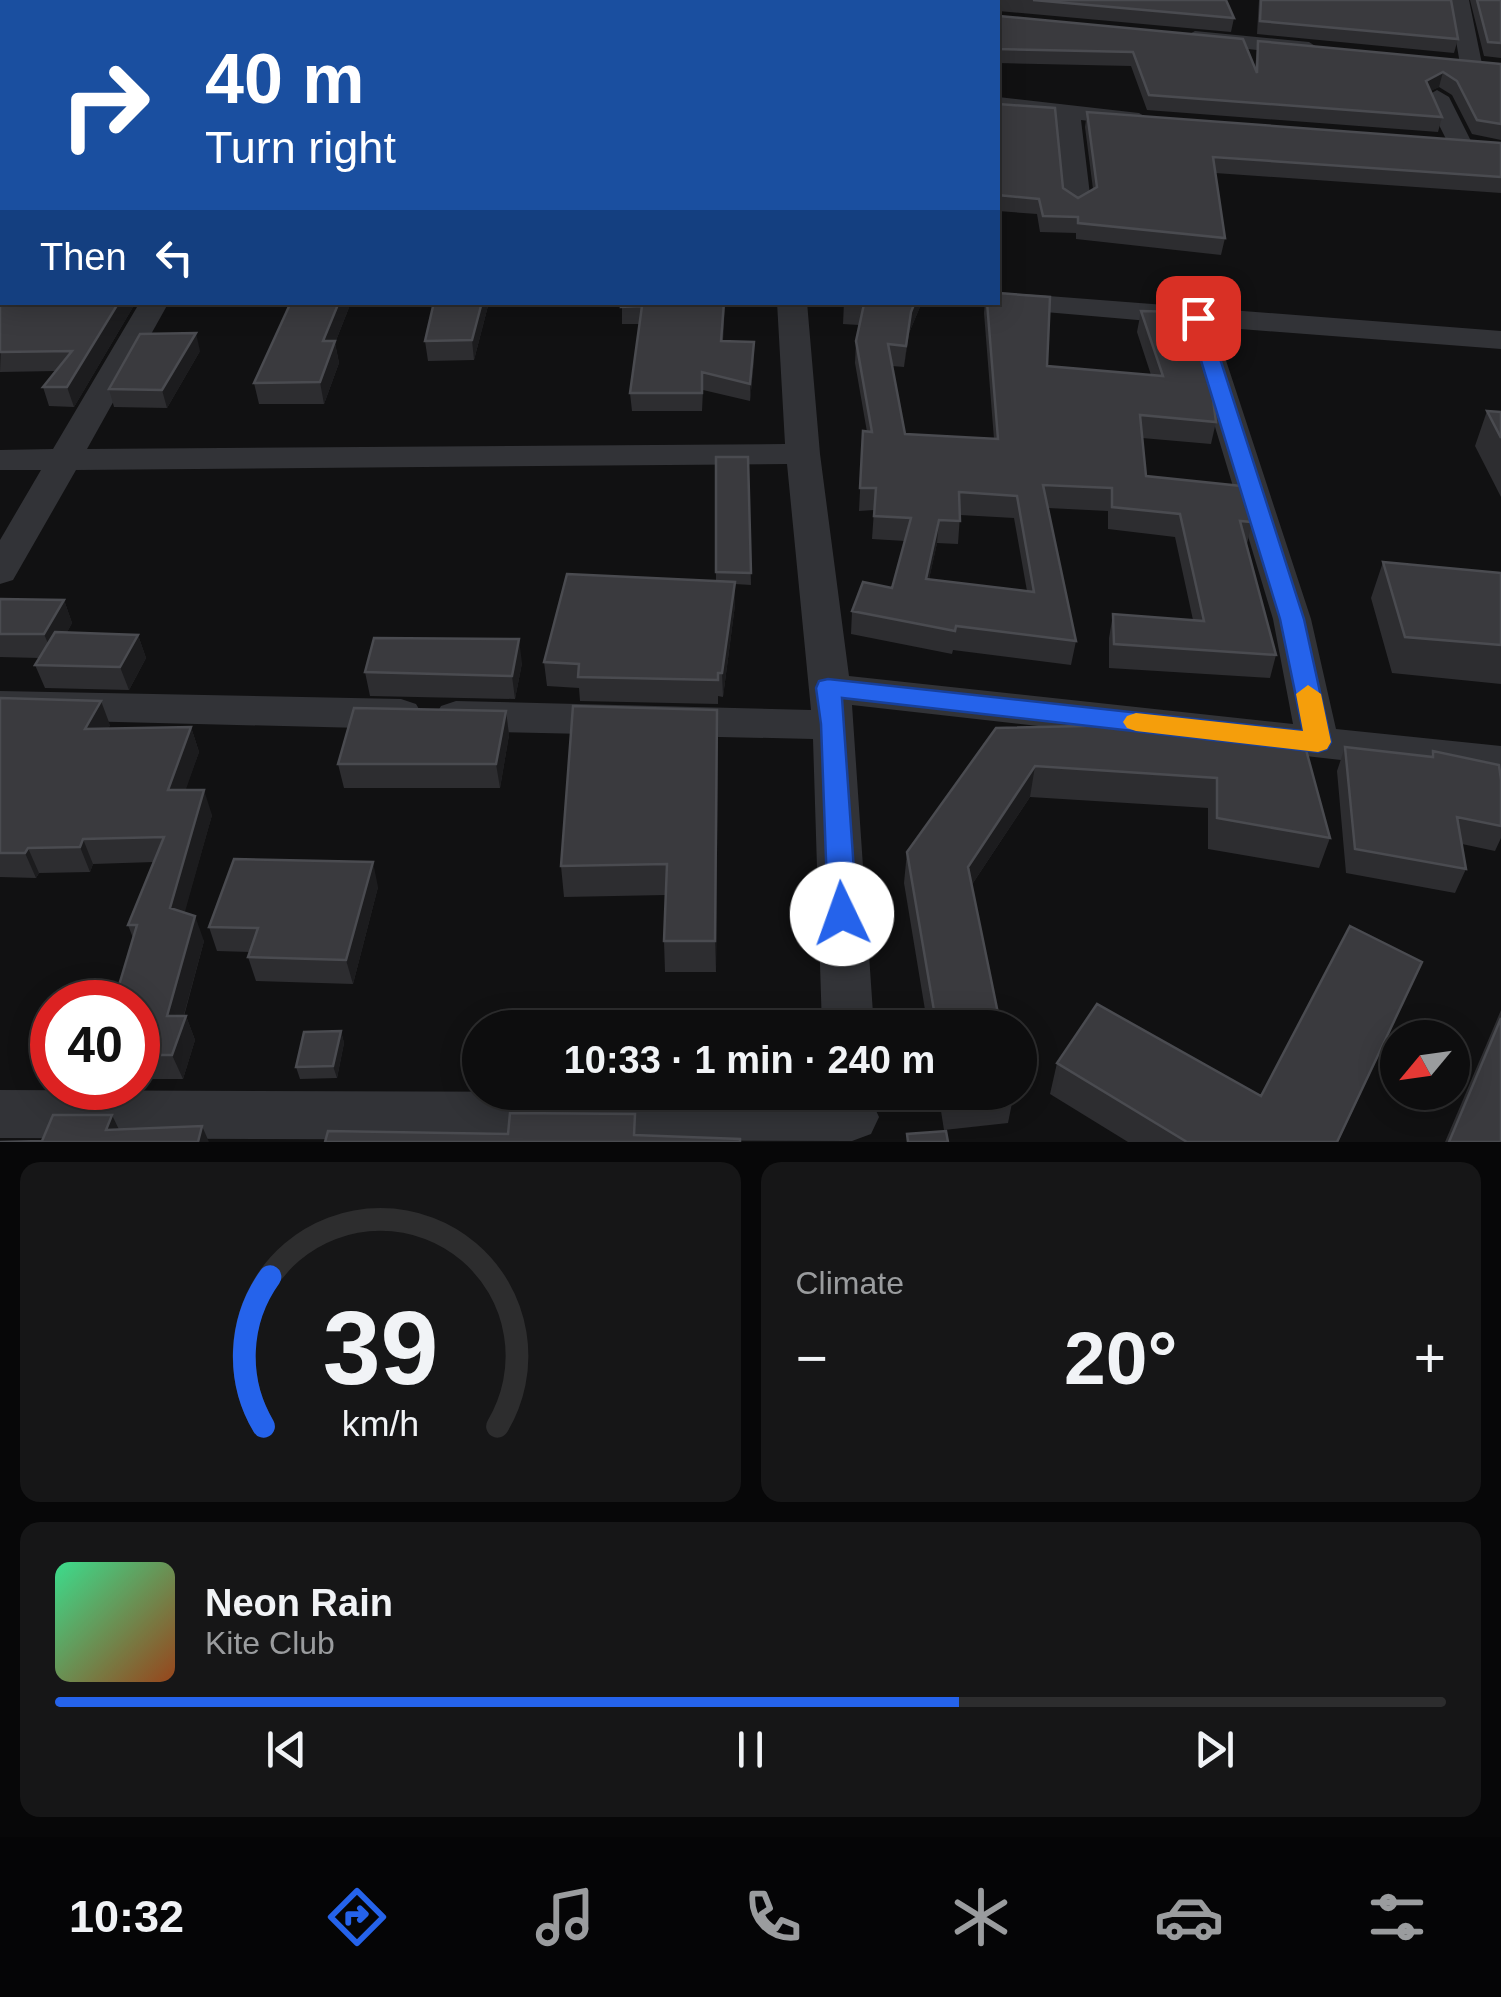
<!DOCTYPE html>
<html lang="en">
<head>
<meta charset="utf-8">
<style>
	body { margin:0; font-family:Arial,sans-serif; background:#161617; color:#f1f3f6; height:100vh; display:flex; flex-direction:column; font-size:38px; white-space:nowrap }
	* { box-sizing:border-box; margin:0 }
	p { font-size:32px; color:#9a9c9e }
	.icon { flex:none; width:55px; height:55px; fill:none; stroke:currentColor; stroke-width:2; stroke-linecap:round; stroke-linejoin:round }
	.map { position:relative; height:1142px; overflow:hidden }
	.side { display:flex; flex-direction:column; gap:20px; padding:20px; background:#070708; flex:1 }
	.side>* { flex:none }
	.hud { position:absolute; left:0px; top:0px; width:1000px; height:305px; box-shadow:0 5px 25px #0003,0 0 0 2px #2d2d2e; background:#1a4fa0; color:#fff; overflow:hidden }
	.needle { width:65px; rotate:241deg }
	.tools { position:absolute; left:1380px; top:1020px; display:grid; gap:20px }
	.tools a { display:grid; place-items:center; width:90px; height:90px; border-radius:50%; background:#0d0d0e; box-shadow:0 5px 25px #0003,0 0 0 2px #2d2d2e; font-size:50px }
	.speed { position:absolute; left:30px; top:980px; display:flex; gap:20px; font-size:50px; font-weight:700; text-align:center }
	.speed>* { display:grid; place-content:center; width:130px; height:130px; border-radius:50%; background:#0d0d0e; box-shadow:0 5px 25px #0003,0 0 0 2px #2d2d2e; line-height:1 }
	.speed .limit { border:15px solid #d22; background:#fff; color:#111 }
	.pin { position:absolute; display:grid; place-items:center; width:85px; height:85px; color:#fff; margin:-42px; border-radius:20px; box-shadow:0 5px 15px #0006 }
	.me { position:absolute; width:110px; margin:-55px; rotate:357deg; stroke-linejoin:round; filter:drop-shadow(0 0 8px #0008) }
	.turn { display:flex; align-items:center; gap:35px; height:210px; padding:0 40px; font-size:45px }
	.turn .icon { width:130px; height:130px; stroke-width:2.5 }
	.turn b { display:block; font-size:70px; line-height:85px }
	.then { display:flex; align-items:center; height:95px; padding:0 40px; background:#0003; gap:20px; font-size:38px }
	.big { font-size:75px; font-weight:700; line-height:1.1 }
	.side .tile { flex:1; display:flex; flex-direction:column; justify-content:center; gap:15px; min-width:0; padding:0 35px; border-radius:20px; background:#161617 }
	.side .dial { align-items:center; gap:0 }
	.dial svg { height:260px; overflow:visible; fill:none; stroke:#2d2d2e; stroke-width:7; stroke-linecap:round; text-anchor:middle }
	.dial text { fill:#f1f3f6; stroke:none }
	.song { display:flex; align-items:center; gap:30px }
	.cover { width:120px; height:120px; border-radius:15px; background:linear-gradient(135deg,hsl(150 70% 55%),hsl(20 70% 35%)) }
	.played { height:10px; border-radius:5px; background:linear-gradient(90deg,#2563eb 65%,#2d2d2e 65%) }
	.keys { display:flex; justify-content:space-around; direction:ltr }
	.heat { display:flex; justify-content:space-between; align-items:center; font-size:55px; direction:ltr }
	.side .tiles { flex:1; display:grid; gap:20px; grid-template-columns:1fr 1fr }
	.tile:last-child { grid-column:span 2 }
	.trip { position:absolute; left:462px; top:1010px; width:575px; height:100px; border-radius:50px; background:#0d0d0e; box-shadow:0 5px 25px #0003,0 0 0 2px #2d2d2e; font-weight:700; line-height:100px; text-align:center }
	.dock { display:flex; height:160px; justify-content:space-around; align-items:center; background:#050506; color:#9a9c9e }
	.dock .icon { width:70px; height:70px }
	.dock .active { color:#2563eb }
	.dock b { font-size:45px; color:#f1f3f6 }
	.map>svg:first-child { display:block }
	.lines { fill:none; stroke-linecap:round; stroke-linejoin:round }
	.minor { fill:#323337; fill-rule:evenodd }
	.wall { fill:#2d2d30; fill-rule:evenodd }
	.shaded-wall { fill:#1c1c1e }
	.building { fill:#3a3a3e; stroke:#4a4b50; stroke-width:2.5; fill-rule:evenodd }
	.route { fill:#2563eb; stroke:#184099; stroke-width:2.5 }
	.slow { fill:#f59e0b }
</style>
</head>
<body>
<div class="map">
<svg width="1501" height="1142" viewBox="0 0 1501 1142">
	<rect width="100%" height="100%" fill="#111112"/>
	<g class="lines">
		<path class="minor" d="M 0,0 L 18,0 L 19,2 L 2,2 L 0,8 Z
			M 760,0 L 780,0 L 780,2 L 760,2 Z
			M 1449,0 L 1469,0 L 1482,64 L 1479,69 L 1463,69 L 1460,64 Z
			M 1195,31 L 1309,42 L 1320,49 L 1309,56 L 1187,42 L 1184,37 Z
			M 1437,90 L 1449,97 L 1473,145 L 1470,150 L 1461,152 L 1449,145 L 1425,97 Z
			M 998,97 L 1139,113 L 1151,120 L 1139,127 L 1081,120 L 1091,203 L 1078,211 L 1065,203 L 1056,118 L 998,111 Z
			M 998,292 L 1501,331 L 1501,349 L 1215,327 L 1311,619 L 1336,729 L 1501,746 L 1501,778 L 852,705 L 874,1028 L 822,1028 L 813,739 L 456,731 L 441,726 L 435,716 L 441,706 L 456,701 L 811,710 L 787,464 L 76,470 L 13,580 L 0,584 L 0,540 L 41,470 L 0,470 L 0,450 L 53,449 L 140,302 L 169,302 L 87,449 L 785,444 L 777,302 L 807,302 L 820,454 L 849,676 L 1293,724 L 1273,619 L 1184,324 L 988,307 L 984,302 L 998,302 Z
			M 0,691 L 401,699 L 416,704 L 422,714 L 416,724 L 401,729 L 0,719 Z
			M 0,1090 L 852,1093 L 871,1100 L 879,1117 L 871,1134 L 852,1141 L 0,1138 Z"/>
	</g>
	<path class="wall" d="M 806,0 L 1226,0 L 1234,18 L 1231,32 L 998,11 L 998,2 Z
		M 1259,0 L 1451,0 L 1458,39 L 1454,53 L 1257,34 Z
		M 1470,0 L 1501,0 L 1501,58 L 1484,56 Z
		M 998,15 L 999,16 L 1255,68 L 1258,41 L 1501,64 L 1501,140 L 1472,134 L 1452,95 L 1439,87 L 1430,91 L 1442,117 L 1438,132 L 1147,110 L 1131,66 L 998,63 Z
		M 998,104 L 1063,188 L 1078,198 L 1093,189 L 1085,127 L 1087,112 L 1501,143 L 1501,193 L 1215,173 L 1225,238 L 1221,255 L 1076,239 L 1076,233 L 1040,232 L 1037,214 L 998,211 Z
		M 2,302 L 136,302 L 74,407 L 49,406 L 43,387 L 56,371 L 0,372 Z
		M 291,302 L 350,302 L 350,305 L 335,343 L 339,363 L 324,404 L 259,404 L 254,383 Z
		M 489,302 L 474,360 L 428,361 L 425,341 Z
		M 622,302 L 725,302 L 723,341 L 754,360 L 750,401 L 703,390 L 702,411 L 632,411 L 630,393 L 640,324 L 622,324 Z
		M 844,302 L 922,302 L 909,333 L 904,367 L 892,366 L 905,434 L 994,439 L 984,313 L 985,302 L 998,302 L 1047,366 L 1151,375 L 1137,332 L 1141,311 L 1216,422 L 1211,444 L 1142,438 L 1146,476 L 1252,522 L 1247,544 L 1276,655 L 1270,678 L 1109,668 L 1109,638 L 1113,614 L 1193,620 L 1175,537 L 1108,529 L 1108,511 L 1048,508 L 1076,641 L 1071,665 L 953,650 L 952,654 L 851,634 L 852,611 L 892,588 L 905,541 L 872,539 L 874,510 L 859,511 L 863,431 L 867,432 L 855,363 L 856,341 L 859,325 L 843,324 ZM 960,515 L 1014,518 L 1027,591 L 929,579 L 937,543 L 958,544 Z
		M 200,351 L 167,408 L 114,407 L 109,389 Z
		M 1487,411 L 1501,412 L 1501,497 L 1475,446 Z
		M 716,457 L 748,457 L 751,585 L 735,584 L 735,605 L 723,697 L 718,696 L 718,704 L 580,701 L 579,688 L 547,686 L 544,662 L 716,581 Z
		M 1383,562 L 1501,573 L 1501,684 L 1392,673 L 1371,598 Z
		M 0,599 L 64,600 L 72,623 L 67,632 L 138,635 L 146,658 L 129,690 L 45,688 L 35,665 L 39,658 L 0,657 Z
		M 522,663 L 515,699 L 370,696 L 365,672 Z
		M 0,698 L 110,725 L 108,729 L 191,727 L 199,752 L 185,790 L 212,815 L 184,913 L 204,941 L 184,1016 L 186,1016 L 195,1040 L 183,1079 L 138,1079 L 138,1002 L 133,938 L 128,925 L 154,862 L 93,864 L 90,872 L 39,873 L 36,878 L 0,877 Z
		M 506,711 L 509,735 L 500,788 L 344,788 L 338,764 Z
		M 1233,727 L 1330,838 L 1319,868 L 1208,849 L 1208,808 L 1030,797 L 971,886 L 1001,1028 L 928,1028 L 904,883 L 907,852 L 996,728 L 1230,736 Z
		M 718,740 L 716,972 L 665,972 L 664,941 L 666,895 L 564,897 L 561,866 Z
		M 1345,747 L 1430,757 L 1433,751 L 1501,780 L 1501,838 L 1495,851 L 1462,844 L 1466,869 L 1455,893 L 1346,873 L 1337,771 Z
		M 378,887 L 353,984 L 256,981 L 248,957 L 250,952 L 217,951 L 209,927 Z
		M 1408,993 L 1338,1142 L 1128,1142 L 1050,1094 L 1057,1063 L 1261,1096 Z
		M 1501,1010 L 1501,1142 L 1445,1142 Z
		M 341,1031 L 344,1043 L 337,1078 L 300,1079 L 296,1067 Z
		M 938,1092 L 1014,1093 L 1008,1123 L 944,1130 Z"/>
	<path class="shaded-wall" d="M 1443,72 L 1439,87 L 1421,96 L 1426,81 Z
		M 119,302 L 136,302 L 74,407 L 67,387 Z
		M 339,302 L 350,302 L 350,305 L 335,343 L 339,363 L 324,404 L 320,382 L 323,341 Z
		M 482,302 L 489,302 L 474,360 L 472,340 Z
		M 915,302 L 922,302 L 909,333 L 904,367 L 911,312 Z
		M 196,333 L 200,351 L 167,408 L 162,390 Z
		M 754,342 L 754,360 L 750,401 L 750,384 Z
		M 939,520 L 937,543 L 924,602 L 926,579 Z
		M 735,582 L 735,605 L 723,697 L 722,673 Z
		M 64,600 L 72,623 L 54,658 L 44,634 Z
		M 138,635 L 146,658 L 129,690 L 120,667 Z
		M 519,639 L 522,663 L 515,699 L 512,676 Z
		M 101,701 L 110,725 L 94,754 L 85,729 Z
		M 717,710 L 718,740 L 716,972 L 715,941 Z
		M 506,711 L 509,735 L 500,788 L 496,764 Z
		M 191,727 L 199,752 L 177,815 L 168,790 Z
		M 1035,766 L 1030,797 L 963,898 L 968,867 Z
		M 204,790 L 212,815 L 179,933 L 170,908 Z
		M 83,839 L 93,864 L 90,872 L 80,847 Z
		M 28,848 L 39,873 L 36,878 L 25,853 Z
		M 373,862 L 378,887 L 353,984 L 346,960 Z
		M 195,916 L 204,941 L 177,1040 L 167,1016 Z
		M 186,1016 L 195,1040 L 183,1079 L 172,1055 Z
		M 341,1031 L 344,1043 L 337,1078 L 333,1066 Z
		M 112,1115 L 125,1142 L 106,1130 Z
		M 202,1126 L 209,1142 L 198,1142 Z"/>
	<path class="building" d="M 112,0 L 417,0 L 415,2 L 109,2 Z
		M 547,0 L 730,0 L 730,2 L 546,2 Z
		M 806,0 L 996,0 L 996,2 L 805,2 Z
		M 1033,0 L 1226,0 L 1234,18 Z
		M 1261,0 L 1451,0 L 1458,39 L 1260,21 Z
		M 1477,0 L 1501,0 L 1501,43 L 1488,42 Z
		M 998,15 L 999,16 L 1243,39 L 1257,73 L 1258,41 L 1501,64 L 1501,124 L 1477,120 L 1457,81 L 1443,72 L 1426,81 L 1442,117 L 1149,95 L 1133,52 L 998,49 Z
		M 1,73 L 2,302 L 119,302 L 67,387 L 43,387 L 72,351 L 0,352 L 0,74 Z
		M 998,104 L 1055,108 L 1063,188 L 1078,198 L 1097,187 L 1087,112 L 1501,143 L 1501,177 L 1213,157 L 1225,238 L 1078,223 L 1078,217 L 1043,216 L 1039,199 L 998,195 Z
		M 998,293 L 1050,297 L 1047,366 L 1163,376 L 1141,311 L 1184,312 L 1212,392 L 1216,422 L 1140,415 L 1146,476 L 1241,486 L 1252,522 L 1240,521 L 1276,655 L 1114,644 L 1113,614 L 1204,621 L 1180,514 L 1112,507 L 1112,488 L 1043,485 L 1076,641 L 956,626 L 955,631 L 852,611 L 863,582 L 892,588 L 911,518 L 874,516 L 876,488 L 860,488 L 863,431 L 872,432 L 856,341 L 864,304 L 844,302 L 915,302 L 911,312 L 906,346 L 888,344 L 905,434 L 998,439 L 987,302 L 998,302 ZM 959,492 L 1017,496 L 1034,592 L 926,579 L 939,520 L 960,521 Z
		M 291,302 L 339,302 L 323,341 L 335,341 L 320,382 L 254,383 Z
		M 434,302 L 482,302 L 472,340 L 425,341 Z
		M 622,302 L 724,302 L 721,341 L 754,342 L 750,384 L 702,372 L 702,393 L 630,393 L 642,306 L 621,307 Z
		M 196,333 L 162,390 L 109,389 L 140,334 Z
		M 1487,411 L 1501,412 L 1501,438 Z
		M 716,457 L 748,457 L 751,573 L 716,572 Z
		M 1383,562 L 1501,573 L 1501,645 L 1405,637 Z
		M 567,574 L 735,582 L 722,673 L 718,673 L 718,680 L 578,677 L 579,664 L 544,662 Z
		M 0,599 L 64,600 L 44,634 L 0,634 Z
		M 55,632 L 138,635 L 120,667 L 35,665 Z
		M 374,638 L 519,639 L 512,676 L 365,672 Z
		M 0,698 L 101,701 L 85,729 L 191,727 L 168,790 L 204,790 L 170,908 L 195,916 L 167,1016 L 186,1016 L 172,1055 L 138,1055 L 138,1002 L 114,1002 L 137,925 L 128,925 L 164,837 L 83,839 L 80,847 L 28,848 L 25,853 L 0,853 Z
		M 573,706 L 717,710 L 715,941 L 664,941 L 667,864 L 561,866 Z
		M 354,708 L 506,711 L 496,764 L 338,764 Z
		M 1180,724 L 1234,737 L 1233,727 L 1302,735 L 1330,838 L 1217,818 L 1217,778 L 1035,766 L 968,867 L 1001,1028 L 937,1028 L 907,852 L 996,728 Z
		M 1345,747 L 1433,757 L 1433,751 L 1499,765 L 1501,780 L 1501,826 L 1457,817 L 1466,869 L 1355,849 Z
		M 234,859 L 373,862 L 346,960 L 248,957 L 258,928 L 209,927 Z
		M 1350,926 L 1422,962 L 1337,1142 L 1187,1142 L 1057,1063 L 1097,1004 L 1261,1096 Z
		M 1501,1018 L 1501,1142 L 1449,1142 Z
		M 341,1031 L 333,1066 L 296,1067 L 304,1032 Z
		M 948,1092 L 1014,1092 L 1014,1093 L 949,1100 Z
		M 510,1113 L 635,1114 L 634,1135 L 740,1139 L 740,1142 L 325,1142 L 328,1131 L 508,1134 Z
		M 53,1115 L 112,1115 L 106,1130 L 202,1126 L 198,1142 L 0,1142 L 42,1141 Z
		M 946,1131 L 948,1142 L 908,1142 L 907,1134 Z"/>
	<path class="route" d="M 1198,312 L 1207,318 L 1304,619 L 1331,742 L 1327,749 L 1318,752 L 842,698 L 857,914 L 853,922 L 842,926 L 832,922 L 828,914 L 821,724 L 816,688 L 819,681 L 828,679 L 1303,731 L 1280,619 L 1188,318 Z"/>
	<path class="slow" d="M 1308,685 L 1321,694 L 1331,742 L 1327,749 L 1318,752 L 1136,731 L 1127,728 L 1123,722 L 1127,716 L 1136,713 L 1303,731 L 1296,694 Z"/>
</svg>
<div class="tools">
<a><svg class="needle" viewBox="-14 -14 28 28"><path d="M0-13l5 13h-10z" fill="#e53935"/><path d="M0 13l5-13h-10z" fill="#9a9c9e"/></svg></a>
</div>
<div class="speed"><div class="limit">40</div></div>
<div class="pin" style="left:1198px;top:318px;background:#d93025"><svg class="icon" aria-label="arrive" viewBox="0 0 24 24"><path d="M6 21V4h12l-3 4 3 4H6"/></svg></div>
<svg class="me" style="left:842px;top:914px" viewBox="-20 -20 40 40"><circle r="19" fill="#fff"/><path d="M0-13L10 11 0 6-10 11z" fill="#2563eb"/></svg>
<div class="trip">10:33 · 1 min · 240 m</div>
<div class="hud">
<div class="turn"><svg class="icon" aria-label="right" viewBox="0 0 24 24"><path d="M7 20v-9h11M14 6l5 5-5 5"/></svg><div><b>40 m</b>Turn right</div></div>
<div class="then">Then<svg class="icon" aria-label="left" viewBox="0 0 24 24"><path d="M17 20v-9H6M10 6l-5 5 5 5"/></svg></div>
</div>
</div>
<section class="side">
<div class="tiles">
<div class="tile dial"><svg viewBox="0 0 100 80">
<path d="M14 69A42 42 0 1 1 86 69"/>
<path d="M14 69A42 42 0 0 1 16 23" stroke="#2563eb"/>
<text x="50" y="56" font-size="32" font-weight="700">39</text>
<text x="50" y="72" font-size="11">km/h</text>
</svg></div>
<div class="tile"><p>Climate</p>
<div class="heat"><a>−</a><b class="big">20°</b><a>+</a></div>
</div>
<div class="tile">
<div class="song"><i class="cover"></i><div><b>Neon Rain</b><p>Kite Club</p></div></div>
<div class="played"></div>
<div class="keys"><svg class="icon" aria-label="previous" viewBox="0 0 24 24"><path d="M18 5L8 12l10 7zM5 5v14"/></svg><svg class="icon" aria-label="pause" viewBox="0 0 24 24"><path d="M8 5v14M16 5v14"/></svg><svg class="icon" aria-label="next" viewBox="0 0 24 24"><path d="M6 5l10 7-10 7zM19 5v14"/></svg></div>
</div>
</div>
</section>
<nav class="dock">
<b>10:32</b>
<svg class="icon active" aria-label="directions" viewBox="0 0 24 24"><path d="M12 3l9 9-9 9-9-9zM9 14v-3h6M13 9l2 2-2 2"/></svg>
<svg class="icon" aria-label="music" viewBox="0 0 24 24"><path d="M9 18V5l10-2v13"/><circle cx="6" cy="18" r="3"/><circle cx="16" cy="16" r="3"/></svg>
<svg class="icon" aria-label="phone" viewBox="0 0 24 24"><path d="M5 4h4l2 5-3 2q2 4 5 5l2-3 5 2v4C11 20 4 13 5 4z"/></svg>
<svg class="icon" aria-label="climate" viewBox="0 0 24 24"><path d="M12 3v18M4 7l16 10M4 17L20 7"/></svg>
<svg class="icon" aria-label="car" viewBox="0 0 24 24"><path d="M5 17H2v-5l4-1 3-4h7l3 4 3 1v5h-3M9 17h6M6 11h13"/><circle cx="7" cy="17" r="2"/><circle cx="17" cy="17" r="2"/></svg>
<svg class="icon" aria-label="filters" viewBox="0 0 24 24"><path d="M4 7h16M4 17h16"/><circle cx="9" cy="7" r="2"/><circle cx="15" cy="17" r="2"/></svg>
</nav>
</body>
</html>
